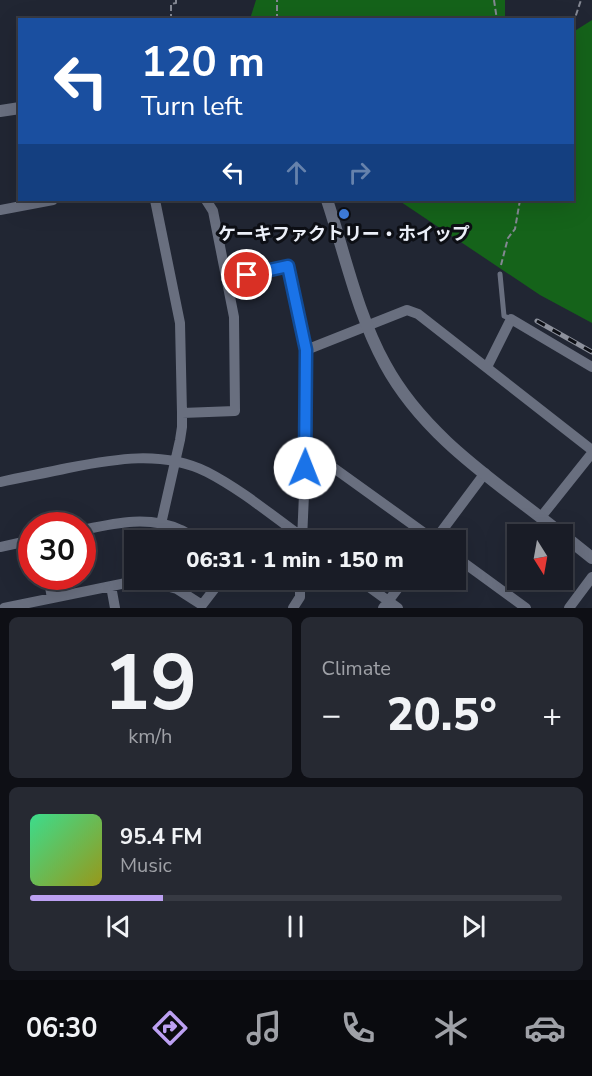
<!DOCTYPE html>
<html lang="en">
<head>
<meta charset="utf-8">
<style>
	body { margin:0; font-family:"Nunito Sans","Noto Sans JP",sans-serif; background:#262932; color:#f1f3f6; height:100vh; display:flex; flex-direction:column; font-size:22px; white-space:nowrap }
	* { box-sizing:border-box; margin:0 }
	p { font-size:20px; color:#9fa1a7 }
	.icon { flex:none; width:33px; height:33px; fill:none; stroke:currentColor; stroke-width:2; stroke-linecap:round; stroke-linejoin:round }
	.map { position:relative; height:608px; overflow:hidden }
	.details { display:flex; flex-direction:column; gap:9px; padding:9px; background:#0e0f15; flex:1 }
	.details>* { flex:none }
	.top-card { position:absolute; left:18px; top:18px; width:556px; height:183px; border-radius:0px; box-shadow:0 6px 24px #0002,0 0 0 2px #373a43; background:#1a4fa0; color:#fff; overflow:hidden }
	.needle { width:39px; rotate:169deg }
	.controls { position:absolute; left:507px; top:524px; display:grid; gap:12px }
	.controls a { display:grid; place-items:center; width:66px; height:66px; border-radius:0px; background:#191c26; box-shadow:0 6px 24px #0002,0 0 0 2px #373a43; font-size:30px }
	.speed { position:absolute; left:18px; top:512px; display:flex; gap:12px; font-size:30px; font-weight:700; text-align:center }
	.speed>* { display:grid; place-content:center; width:78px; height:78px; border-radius:50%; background:#191c26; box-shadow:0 6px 24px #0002,0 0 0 2px #373a43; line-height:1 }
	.speed .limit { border:9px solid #d22; background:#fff; color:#111 }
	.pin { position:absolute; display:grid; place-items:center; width:51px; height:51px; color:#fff; margin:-26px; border:3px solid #fff; border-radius:50%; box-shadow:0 2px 6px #0007 }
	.me { position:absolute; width:66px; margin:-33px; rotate:1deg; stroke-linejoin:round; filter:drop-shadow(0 0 4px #0008) }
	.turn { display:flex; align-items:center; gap:21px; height:126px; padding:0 24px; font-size:27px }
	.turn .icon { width:78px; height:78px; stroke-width:2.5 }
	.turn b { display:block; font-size:42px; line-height:51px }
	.lanes { display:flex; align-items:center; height:57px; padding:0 24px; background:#0003; justify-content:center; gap:30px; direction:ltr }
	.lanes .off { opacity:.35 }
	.big { font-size:45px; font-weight:800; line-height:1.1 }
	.details .tile { flex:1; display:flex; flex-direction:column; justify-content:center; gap:9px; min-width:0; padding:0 21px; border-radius:9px; background:#262932 }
	.details .dial { align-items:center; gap:0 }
	.dial b { font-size:78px; line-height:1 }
	.song { display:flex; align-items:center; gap:18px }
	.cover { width:72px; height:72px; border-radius:9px; background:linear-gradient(135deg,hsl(150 70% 55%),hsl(60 70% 35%)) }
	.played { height:6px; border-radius:3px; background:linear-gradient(90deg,#bca0f2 25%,#373a43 25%) }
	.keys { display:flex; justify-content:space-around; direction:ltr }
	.heat { display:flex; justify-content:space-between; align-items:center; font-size:33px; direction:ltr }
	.details .tiles { flex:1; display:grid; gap:9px; grid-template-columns:1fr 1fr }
	.tile:last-child { grid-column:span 2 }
	.trip { position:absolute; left:124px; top:530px; width:342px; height:60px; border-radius:0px; background:#191c26; box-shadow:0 6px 24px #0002,0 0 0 2px #373a43; font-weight:800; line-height:60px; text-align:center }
	.menu { display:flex; height:96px; justify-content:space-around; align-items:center; background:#0a0b0f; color:#9fa1a7 }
	.menu .icon { width:42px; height:42px }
	.menu .active { color:#bca0f2 }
	.menu b { font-size:27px; color:#f1f3f6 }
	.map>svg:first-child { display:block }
	.forest { fill:#15631a }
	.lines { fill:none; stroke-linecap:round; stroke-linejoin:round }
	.path { stroke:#848893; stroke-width:2; stroke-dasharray:6 3; stroke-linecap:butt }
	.service { stroke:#696f7f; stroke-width:5 }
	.minor { stroke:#696f7f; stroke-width:10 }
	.tertiary { stroke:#696f7f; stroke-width:12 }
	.rail-casing { stroke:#8d919c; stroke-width:5 }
	.rail { stroke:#0d0f15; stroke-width:3; stroke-dasharray:9; stroke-linecap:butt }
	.route-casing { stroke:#114b97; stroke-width:15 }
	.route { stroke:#1a73e8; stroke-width:10 }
	.shop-dot { fill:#3f7fe0; stroke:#0d0f15; stroke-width:2 }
	.labels { text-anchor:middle; stroke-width:6; stroke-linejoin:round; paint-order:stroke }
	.poi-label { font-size:18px; font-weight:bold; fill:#ebeff8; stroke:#0d0f15 }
</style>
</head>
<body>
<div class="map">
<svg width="592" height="608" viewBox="0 0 592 608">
	<rect width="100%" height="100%" fill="#212633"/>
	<path class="forest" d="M 256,0 L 505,0 L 505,19 L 250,19 Z
		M 592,20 L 592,323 L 540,295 L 398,200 L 573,200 L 573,32 Z"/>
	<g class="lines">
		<path class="path" d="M 494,0 L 497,20
			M 171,20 L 171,4 L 176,3 L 176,0
			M 277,20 L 277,0
			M 573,24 L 581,0
			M 501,265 L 508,238 L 515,229 L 520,200"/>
		<path class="service" d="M 500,274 L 504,316 L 511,319"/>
		<path class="minor" d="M 155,200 L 180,323 L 182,413 L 182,427 L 180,440 L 161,524
			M 0,210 L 53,200
			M 226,279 L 288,266 L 306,350
			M 487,367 L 511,319 L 592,367
			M 182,413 L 235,411 L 234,317 L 213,211 L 206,200
			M 306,448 L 434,540
			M 0,482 C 23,477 45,473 68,468 C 114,459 162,450 207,472 C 242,490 274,517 306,540
			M 541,517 L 592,453
			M 82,530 C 115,523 149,515 181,530 C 186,532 192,537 197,540
			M 302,540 L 306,448 L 306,350 L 407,310 L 418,314 L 592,450
			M 435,540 L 485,473
			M 0,547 L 32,540
			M 456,557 L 526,608
			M 48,576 L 52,598
			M 358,579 L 398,608
			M 111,586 L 115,608
			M 4,608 L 131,582 L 155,583 L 177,589 L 202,605 L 222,579
			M 293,608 L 300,597 L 300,579
			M 383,608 L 405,579
			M 569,608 L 592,577"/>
		<path class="tertiary" d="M 0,111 L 20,108
			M 327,200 C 345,254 357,313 385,364 C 425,438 498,483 562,534
			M 562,534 L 592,558"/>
		<defs>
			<path id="rail" d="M 537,321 L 592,352"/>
		</defs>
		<use href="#rail" class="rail-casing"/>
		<use href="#rail" class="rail"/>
	</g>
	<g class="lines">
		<defs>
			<path id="route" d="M 247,275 L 288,266 L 306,350 L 305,468"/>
		</defs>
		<use href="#route" class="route-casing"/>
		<use href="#route" class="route"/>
	</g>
	<circle class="shop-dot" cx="344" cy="214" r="6"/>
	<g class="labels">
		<g class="poi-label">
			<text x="344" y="240">ケーキファクトリー・ホイップ</text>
		</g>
	</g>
</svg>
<div class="controls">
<a><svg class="needle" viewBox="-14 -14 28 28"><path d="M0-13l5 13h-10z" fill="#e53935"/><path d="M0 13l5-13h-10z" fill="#9fa1a7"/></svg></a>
</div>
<div class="speed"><div class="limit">30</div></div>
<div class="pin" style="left:247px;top:275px;background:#d93025"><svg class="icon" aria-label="arrive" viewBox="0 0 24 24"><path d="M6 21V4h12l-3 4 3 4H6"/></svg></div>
<svg class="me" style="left:305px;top:468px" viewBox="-20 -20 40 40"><circle r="19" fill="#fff"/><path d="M0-13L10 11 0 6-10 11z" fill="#1a73e8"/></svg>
<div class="trip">06:31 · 1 min · 150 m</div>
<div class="top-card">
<div class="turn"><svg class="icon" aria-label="left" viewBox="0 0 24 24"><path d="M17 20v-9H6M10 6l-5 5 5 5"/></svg><div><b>120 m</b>Turn left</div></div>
<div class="lanes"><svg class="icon" aria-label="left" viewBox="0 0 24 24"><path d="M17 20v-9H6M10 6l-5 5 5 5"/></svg><svg class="icon off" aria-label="ahead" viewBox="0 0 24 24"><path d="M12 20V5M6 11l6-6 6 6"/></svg><svg class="icon off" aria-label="right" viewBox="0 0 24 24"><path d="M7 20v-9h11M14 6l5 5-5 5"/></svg></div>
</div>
</div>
<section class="details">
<div class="tiles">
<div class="tile dial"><b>19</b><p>km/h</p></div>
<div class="tile"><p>Climate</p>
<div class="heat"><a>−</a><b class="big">20.5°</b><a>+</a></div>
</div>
<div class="tile">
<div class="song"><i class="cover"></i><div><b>95.4 FM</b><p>Music</p></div></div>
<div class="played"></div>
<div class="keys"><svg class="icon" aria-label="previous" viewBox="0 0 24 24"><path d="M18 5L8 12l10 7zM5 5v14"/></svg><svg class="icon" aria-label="pause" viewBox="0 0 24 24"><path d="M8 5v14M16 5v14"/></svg><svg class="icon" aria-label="next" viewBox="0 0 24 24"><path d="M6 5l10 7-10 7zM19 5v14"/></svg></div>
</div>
</div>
</section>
<nav class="menu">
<b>06:30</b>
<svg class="icon active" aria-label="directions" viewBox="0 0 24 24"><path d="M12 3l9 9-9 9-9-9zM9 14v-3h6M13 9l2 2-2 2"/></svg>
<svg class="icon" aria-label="music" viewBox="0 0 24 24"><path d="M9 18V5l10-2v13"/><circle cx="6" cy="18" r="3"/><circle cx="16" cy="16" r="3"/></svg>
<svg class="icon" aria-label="phone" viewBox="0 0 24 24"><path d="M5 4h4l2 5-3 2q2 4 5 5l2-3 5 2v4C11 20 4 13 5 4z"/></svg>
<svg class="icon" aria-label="climate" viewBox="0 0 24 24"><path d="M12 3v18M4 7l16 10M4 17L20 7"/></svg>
<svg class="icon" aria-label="car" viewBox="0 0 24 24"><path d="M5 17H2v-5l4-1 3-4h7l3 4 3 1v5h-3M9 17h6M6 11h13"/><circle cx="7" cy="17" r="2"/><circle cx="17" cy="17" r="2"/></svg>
</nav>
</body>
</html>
